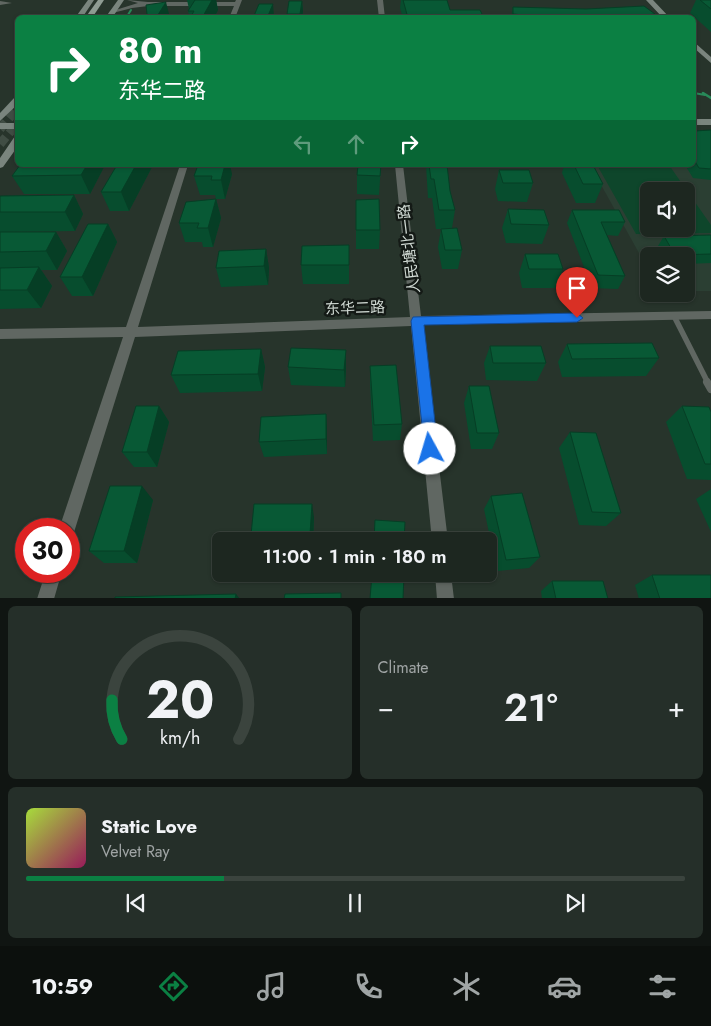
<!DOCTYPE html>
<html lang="en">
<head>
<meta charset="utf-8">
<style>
	body { margin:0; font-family:Jost,"Noto Sans SC",sans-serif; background:#252f29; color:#f1f3f6; height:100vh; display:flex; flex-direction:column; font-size:19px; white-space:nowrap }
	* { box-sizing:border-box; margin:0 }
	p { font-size:16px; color:#a0a5a5 }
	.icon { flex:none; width:28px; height:28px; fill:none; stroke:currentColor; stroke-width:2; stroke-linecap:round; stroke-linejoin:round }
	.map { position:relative; height:598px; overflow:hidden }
	.drawer { display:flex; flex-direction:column; gap:8px; padding:8px; background:#101512; flex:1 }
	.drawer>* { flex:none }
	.guide { position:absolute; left:15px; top:15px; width:681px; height:152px; border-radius:8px; box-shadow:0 1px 4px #0004,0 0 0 1px #3b443e; background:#0b8043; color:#fff; overflow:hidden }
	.tools { position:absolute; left:640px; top:182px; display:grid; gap:10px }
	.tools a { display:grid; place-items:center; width:55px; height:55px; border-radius:8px; background:#1d2720; box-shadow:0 1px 4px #0004,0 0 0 1px #3b443e; font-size:25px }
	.speed { position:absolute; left:15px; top:518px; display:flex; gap:10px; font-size:25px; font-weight:700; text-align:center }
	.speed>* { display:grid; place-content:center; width:65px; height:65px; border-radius:50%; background:#1d2720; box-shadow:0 1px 4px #0004,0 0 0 1px #3b443e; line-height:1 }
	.speed .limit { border:8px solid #d22; background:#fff; color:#111 }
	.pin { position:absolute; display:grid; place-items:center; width:42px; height:42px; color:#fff; margin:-51px -21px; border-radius:50% 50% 50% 0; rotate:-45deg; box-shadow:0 0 5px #0007 }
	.pin .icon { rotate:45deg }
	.me { position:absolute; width:55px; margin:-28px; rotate:354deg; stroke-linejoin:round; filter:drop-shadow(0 0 4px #0008) }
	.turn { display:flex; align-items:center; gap:18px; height:105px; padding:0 20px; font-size:22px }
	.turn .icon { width:65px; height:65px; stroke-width:2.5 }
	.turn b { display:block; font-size:35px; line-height:42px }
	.lanes { display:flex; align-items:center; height:48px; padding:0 20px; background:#0003; justify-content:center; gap:25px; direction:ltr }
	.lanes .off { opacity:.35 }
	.big { font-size:38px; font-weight:600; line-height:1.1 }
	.drawer .card { flex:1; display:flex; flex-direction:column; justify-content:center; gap:8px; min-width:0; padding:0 18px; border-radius:8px; background:#252f29 }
	.drawer .dial { align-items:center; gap:0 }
	.dial svg { height:130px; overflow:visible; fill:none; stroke:#3b443e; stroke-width:7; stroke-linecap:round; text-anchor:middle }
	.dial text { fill:#f1f3f6; stroke:none }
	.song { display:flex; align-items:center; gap:15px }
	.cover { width:60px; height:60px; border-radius:8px; background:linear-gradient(135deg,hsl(80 70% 55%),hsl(330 70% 35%)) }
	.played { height:5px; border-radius:2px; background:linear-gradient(90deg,#0b8043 30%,#3b443e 30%) }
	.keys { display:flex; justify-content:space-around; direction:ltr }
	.heat { display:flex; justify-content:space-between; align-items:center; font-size:28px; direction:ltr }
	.drawer .tiles { flex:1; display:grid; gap:8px; grid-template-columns:1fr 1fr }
	.card:last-child { grid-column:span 2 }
	.trip { position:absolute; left:212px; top:532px; width:285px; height:50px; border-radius:8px; background:#1d2720; box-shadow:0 1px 4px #0004,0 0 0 1px #3b443e; font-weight:600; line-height:50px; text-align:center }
	.dock { display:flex; height:80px; justify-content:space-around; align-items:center; background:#0c100d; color:#a0a5a5 }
	.dock .icon { width:35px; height:35px }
	.dock .on { color:#0b8043 }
	.dock b { font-size:22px; color:#f1f3f6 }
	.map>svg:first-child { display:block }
	.built { fill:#2b3f33; fill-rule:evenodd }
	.green { fill:#0e462b; fill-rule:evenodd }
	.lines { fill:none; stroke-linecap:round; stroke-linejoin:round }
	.stream-far1 { stroke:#288959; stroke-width:2 }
	.stream { stroke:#288959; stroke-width:2.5 }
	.primary-tunnel { stroke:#404d44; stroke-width:9; stroke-dasharray:9 5; stroke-linecap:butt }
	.lane-far1 { stroke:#606762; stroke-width:5.5 }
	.lane { stroke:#606762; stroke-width:8 }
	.street { fill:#606762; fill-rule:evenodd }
	.secondary { fill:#7a857e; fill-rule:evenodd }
	.primary { fill:#8f9c93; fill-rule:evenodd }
	.wall { fill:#074d2e }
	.shaded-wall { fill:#063e25 }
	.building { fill:#085935; stroke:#063e25 }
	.route { fill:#1a73e8; stroke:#114b97 }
	.labels { text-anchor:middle; stroke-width:5; stroke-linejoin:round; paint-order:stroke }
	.street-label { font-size:15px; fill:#d1dad4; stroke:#141a16 }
</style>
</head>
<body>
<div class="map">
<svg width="711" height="599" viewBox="0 0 711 599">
	<rect width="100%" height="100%" fill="#27342b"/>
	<path class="built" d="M 711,134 L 711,291 L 686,291 L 686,256 L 649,256 L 649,271 L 590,165 L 694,165 ZM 649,191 L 686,191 L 686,229 L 649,229 Z"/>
	<path class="green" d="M 597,165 L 669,165 L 711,225 L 711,233 L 636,234 ZM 649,191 L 686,191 L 686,229 L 649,229 Z"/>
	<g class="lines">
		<path class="stream-far1" d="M 126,18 L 131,10
			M 694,93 L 705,95"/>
		<path class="stream" d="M 703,93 L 711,98"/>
		<path class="primary-tunnel" d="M 0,129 L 18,108
			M 0,144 L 18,123"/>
		<path class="lane-far1" d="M 674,316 L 708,383"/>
		<path class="lane" d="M 707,382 L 711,389"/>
		<path class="street" d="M 127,0 L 148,2 L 235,2 L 236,0 L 242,0 L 235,18 L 229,18 L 234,6 L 148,6 L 132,8 L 109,14 L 109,12 L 138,3 Z
			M 377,0 L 383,0 L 385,18 L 379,18 Z
			M 0,1 L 12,3 L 0,5 Z
			M 180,165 L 188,165 L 138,327 L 410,317 L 395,165 L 403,165 L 421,316 L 711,311 L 711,319 L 422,325 L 448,541 L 432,541 L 411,326 L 135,337 L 75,529 L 73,535 L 69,536 L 69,529 L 59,529 L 123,337 L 0,339 L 0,329 L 126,327 Z
			M 46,571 L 62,571 L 54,599 L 37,599 Z
			M 435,574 L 451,574 L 454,599 L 437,599 Z"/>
		<path class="secondary" d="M 88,0 L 94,0 L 82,18 L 75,18 Z
			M 118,0 L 124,0 L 112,18 L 105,18 Z
			M 646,0 L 653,0 L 670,18 L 663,18 Z
			M 694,42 L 711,57 L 711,63 L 694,48 Z
			M 15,97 L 18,97 L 18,104 L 0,121 L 0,113 Z
			M 694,119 L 711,119 L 711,125 L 694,125 Z
			M 0,123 L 18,123 L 18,129 L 0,129 Z
			M 18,135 L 18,146 L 3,167 L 0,168 L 0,158 L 15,136 Z"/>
		<path class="primary" d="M 98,0 L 104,0 L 92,18 L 85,18 Z"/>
	</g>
	<path class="wall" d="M 186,0 L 220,0 L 216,0 L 218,10 L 214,18 L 190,18 L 188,11 L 189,9 L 187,0 Z
		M 401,0 L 412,0 L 450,10 L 484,18 L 403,18 L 400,8 Z
		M 696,0 L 711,0 L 711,32 L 690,13 Z
		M 302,1 L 303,11 L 302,18 L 288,18 L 287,14 Z
		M 513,7 L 655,14 L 654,18 L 511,18 Z
		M 711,130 L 711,180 L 693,178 L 685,165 L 694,165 L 694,131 Z
		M 105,165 L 90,194 L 24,194 L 12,176 Z
		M 117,165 L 153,165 L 129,211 L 110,211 L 101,192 Z
		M 381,165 L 379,195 L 357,194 L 357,175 Z
		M 426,165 L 447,165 L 450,191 L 455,210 L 452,228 L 462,250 L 458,269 L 442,269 L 438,247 L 441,229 L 436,229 L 432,198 L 428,198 Z
		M 564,165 L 593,165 L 603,184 L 595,203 L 576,203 L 562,173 Z
		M 499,170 L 533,183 L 527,202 L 498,201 L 495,189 Z
		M 232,174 L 225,199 L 216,199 L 221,218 L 213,247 L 203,247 L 202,242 L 185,242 L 179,223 L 216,199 L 215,195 L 200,195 L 194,176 Z
		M 74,195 L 83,214 L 75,231 L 0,232 L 0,196 Z
		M 356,200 L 380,230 L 379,249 L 356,249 Z
		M 508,209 L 549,225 L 542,244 L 506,243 L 502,228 Z
		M 572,210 L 625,222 L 618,236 L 607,235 L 625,276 L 618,289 L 592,288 L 567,223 Z
		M 108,224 L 117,242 L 93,296 L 72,296 L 60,277 Z
		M 0,232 L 56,232 L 67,251 L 57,270 L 41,270 L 52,286 L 41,308 L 0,309 Z
		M 711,235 L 711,263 L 686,264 L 686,256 L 664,256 L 658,246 L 664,236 Z
		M 349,245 L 349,284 L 303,284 L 301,265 Z
		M 266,249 L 269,268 L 268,285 L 221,287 L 216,268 Z
		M 525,254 L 563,269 L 555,288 L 522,288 L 519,273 Z
		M 567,344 L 659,358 L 646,376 L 562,377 L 558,362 Z
		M 490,346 L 546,363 L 537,381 L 486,380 L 484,363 Z
		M 261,349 L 265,367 L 262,391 L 180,393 L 171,375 Z
		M 346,350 L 346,368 L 345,387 L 291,385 L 288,367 Z
		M 370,366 L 402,424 L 400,440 L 373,441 L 370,384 Z
		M 469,386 L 499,433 L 492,449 L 471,449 L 464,403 Z
		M 159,406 L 169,422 L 157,467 L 134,467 L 122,452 Z
		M 682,406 L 711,412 L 711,480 L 687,479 L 666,422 Z
		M 326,414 L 327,430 L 327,454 L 264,457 L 259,442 Z
		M 570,432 L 621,513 L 606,526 L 579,525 L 559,448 Z
		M 711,489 L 711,532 L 696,499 Z
		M 491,496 L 540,557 L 529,568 L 497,571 L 484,509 Z
		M 153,500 L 137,563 L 104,563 L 89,551 Z
		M 314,517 L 313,541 L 254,541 L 251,535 Z
		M 652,575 L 711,599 L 639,599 L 635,585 Z
		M 552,581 L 608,599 L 542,599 L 541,591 Z"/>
	<path class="shaded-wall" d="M 212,0 L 216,0 L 218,10 L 214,18 L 202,18 Z
		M 302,1 L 303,11 L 302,18 L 300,18 Z
		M 166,2 L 170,18 L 156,18 Z
		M 273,4 L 274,17 L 267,18 Z
		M 655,14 L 654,18 L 616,18 Z
		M 87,165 L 105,165 L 90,194 L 81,175 Z
		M 136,165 L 153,165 L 129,211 L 121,192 Z
		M 225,165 L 230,165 L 232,174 L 225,199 L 221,180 Z
		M 74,195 L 83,214 L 75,231 L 65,212 Z
		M 216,199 L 221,218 L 213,247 L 208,228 Z
		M 108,224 L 117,242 L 93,296 L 82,277 Z
		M 56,232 L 67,251 L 57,270 L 46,251 Z
		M 266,249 L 269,268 L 268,285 L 264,266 Z
		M 39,267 L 52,286 L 41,308 L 27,290 Z
		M 261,349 L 265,367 L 262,391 L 258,374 Z
		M 346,350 L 346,368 L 345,387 L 344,370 Z
		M 159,406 L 169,422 L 157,467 L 147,452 Z
		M 326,414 L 327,430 L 327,454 L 326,439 Z
		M 142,486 L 153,500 L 137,563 L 124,551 Z
		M 312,504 L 314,517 L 313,541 L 312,541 L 310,534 Z
		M 236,594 L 240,599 L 235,599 Z"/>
	<path class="building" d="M 195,0 L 212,0 L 202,18 L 190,18 L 194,11 L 188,11 Z
		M 403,0 L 447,0 L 450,10 L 480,10 L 484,18 L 408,18 Z
		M 700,0 L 711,0 L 711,9 Z
		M 289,1 L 302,1 L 300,14 L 287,14 Z
		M 166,2 L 156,18 L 143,18 L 147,14 L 146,5 Z
		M 259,4 L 273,4 L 267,18 L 253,18 Z
		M 644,6 L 655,14 L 616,18 L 555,18 L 513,14 L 513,7 L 586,9 Z
		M 711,130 L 711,169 L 699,168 L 694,160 L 694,131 Z
		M 20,165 L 87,165 L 81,175 L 12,176 Z
		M 117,165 L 136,165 L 121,192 L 101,192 Z
		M 198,165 L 225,165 L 221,180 L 211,180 L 212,176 L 194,176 Z
		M 358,165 L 381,165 L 380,176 L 357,175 Z
		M 429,165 L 447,165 L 450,191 L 455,210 L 439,210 L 434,179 L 431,179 Z
		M 574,165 L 593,165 L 603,184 L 583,184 Z
		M 499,170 L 529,170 L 533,183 L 503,183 Z
		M 74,195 L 65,212 L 0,212 L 0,196 Z
		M 216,199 L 208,228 L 197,228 L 199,223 L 179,223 L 186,202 Z
		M 379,199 L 380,230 L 356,230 L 356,200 Z
		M 508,209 L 544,210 L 549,225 L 511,224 Z
		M 572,210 L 619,210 L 625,222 L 601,222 L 625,276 L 598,275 Z
		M 88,224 L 108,224 L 82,277 L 60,277 Z
		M 457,228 L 462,250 L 445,250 L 441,229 Z
		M 0,232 L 56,232 L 46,251 L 0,252 Z
		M 711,235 L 711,254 L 675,255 L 664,236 Z
		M 349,245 L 349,265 L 301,265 L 302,246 Z
		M 266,249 L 264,266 L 216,268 L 219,251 Z
		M 525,254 L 558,254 L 563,269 L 529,269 Z
		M 39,267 L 27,290 L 0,290 L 0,268 Z
		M 652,343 L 659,358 L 572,359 L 567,344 Z
		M 490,346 L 541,346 L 546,363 L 493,363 Z
		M 291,348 L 346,350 L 344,370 L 288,367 Z
		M 261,349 L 258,374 L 171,375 L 178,351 Z
		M 396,365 L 402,424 L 374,425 L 370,366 Z
		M 469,386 L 489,386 L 499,433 L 477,433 Z
		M 136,406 L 159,406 L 147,452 L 122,452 Z
		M 682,406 L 709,407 L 711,412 L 711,464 L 705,464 Z
		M 326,414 L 326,439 L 259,442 L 261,417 Z
		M 570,432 L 596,433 L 621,513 L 592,512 Z
		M 110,486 L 142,486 L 124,551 L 89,551 Z
		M 522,493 L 540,557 L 506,560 L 491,496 Z
		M 254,504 L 312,504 L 310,534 L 251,535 Z
		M 375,520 L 405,522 L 404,541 L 374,541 Z
		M 372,574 L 404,574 L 403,599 L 370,599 Z
		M 652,575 L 711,575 L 711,599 L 660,599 Z
		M 552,581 L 603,581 L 608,599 L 556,599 Z
		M 341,593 L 341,599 L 284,599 L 285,594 Z
		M 236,594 L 235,599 L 115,599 L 115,597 Z"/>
	<path class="route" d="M 577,313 L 583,318 L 577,322 L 424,325 L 438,449 L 436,454 L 430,456 L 425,454 L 411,321 L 413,317 Z"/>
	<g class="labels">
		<g class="street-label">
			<text transform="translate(409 249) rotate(-97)" y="5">人民塘北一路</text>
			<text transform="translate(355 308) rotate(-2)" y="5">东华二路</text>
		</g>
	</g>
</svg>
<div class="tools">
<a><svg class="icon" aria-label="sound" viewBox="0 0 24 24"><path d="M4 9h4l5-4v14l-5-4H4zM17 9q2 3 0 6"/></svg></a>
<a><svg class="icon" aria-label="layers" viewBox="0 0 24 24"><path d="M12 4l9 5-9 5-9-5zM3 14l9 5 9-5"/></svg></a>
</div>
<div class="speed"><div class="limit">30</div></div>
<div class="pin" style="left:577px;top:318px;background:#d93025"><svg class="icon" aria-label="arrive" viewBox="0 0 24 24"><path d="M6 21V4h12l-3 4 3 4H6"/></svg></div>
<svg class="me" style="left:430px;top:449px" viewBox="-20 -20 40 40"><circle r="19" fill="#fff"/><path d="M0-13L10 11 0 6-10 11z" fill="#1a73e8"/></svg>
<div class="trip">11:00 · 1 min · 180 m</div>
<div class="guide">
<div class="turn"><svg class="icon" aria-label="right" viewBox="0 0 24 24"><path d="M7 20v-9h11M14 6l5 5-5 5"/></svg><div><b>80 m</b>东华二路</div></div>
<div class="lanes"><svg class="icon off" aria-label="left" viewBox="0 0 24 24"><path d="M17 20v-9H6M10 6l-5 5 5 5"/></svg><svg class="icon off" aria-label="ahead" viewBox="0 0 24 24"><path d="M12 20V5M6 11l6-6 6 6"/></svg><svg class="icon" aria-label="right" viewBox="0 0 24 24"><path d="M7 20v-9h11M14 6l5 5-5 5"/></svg></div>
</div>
</div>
<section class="drawer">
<div class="tiles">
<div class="card dial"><svg viewBox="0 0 100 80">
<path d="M14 69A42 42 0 1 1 86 69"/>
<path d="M14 69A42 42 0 0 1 8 45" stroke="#0b8043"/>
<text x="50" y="56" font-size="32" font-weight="700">20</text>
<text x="50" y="72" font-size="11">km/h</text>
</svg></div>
<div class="card"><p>Climate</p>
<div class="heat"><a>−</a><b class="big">21°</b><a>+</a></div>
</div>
<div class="card">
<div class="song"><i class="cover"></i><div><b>Static Love</b><p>Velvet Ray</p></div></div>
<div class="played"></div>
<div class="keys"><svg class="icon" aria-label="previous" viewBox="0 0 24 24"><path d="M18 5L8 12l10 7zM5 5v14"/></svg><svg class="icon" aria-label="pause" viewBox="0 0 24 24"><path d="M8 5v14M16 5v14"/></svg><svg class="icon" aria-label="next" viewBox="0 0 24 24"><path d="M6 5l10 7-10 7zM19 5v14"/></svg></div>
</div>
</div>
</section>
<nav class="dock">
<b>10:59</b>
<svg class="icon on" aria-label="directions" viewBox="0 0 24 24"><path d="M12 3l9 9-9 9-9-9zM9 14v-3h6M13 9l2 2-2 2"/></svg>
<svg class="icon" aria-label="music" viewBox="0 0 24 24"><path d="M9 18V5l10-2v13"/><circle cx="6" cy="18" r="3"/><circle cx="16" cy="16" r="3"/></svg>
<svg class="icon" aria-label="phone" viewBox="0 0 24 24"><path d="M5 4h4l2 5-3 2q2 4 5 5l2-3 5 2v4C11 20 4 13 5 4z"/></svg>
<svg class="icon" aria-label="climate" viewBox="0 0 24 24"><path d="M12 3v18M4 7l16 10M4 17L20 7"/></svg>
<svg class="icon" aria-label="car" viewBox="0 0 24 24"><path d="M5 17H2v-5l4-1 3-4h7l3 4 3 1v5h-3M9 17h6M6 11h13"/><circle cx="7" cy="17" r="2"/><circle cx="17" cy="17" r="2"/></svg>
<svg class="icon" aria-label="filters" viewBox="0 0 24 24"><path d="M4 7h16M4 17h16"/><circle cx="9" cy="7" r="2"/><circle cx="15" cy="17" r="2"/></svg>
</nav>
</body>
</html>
